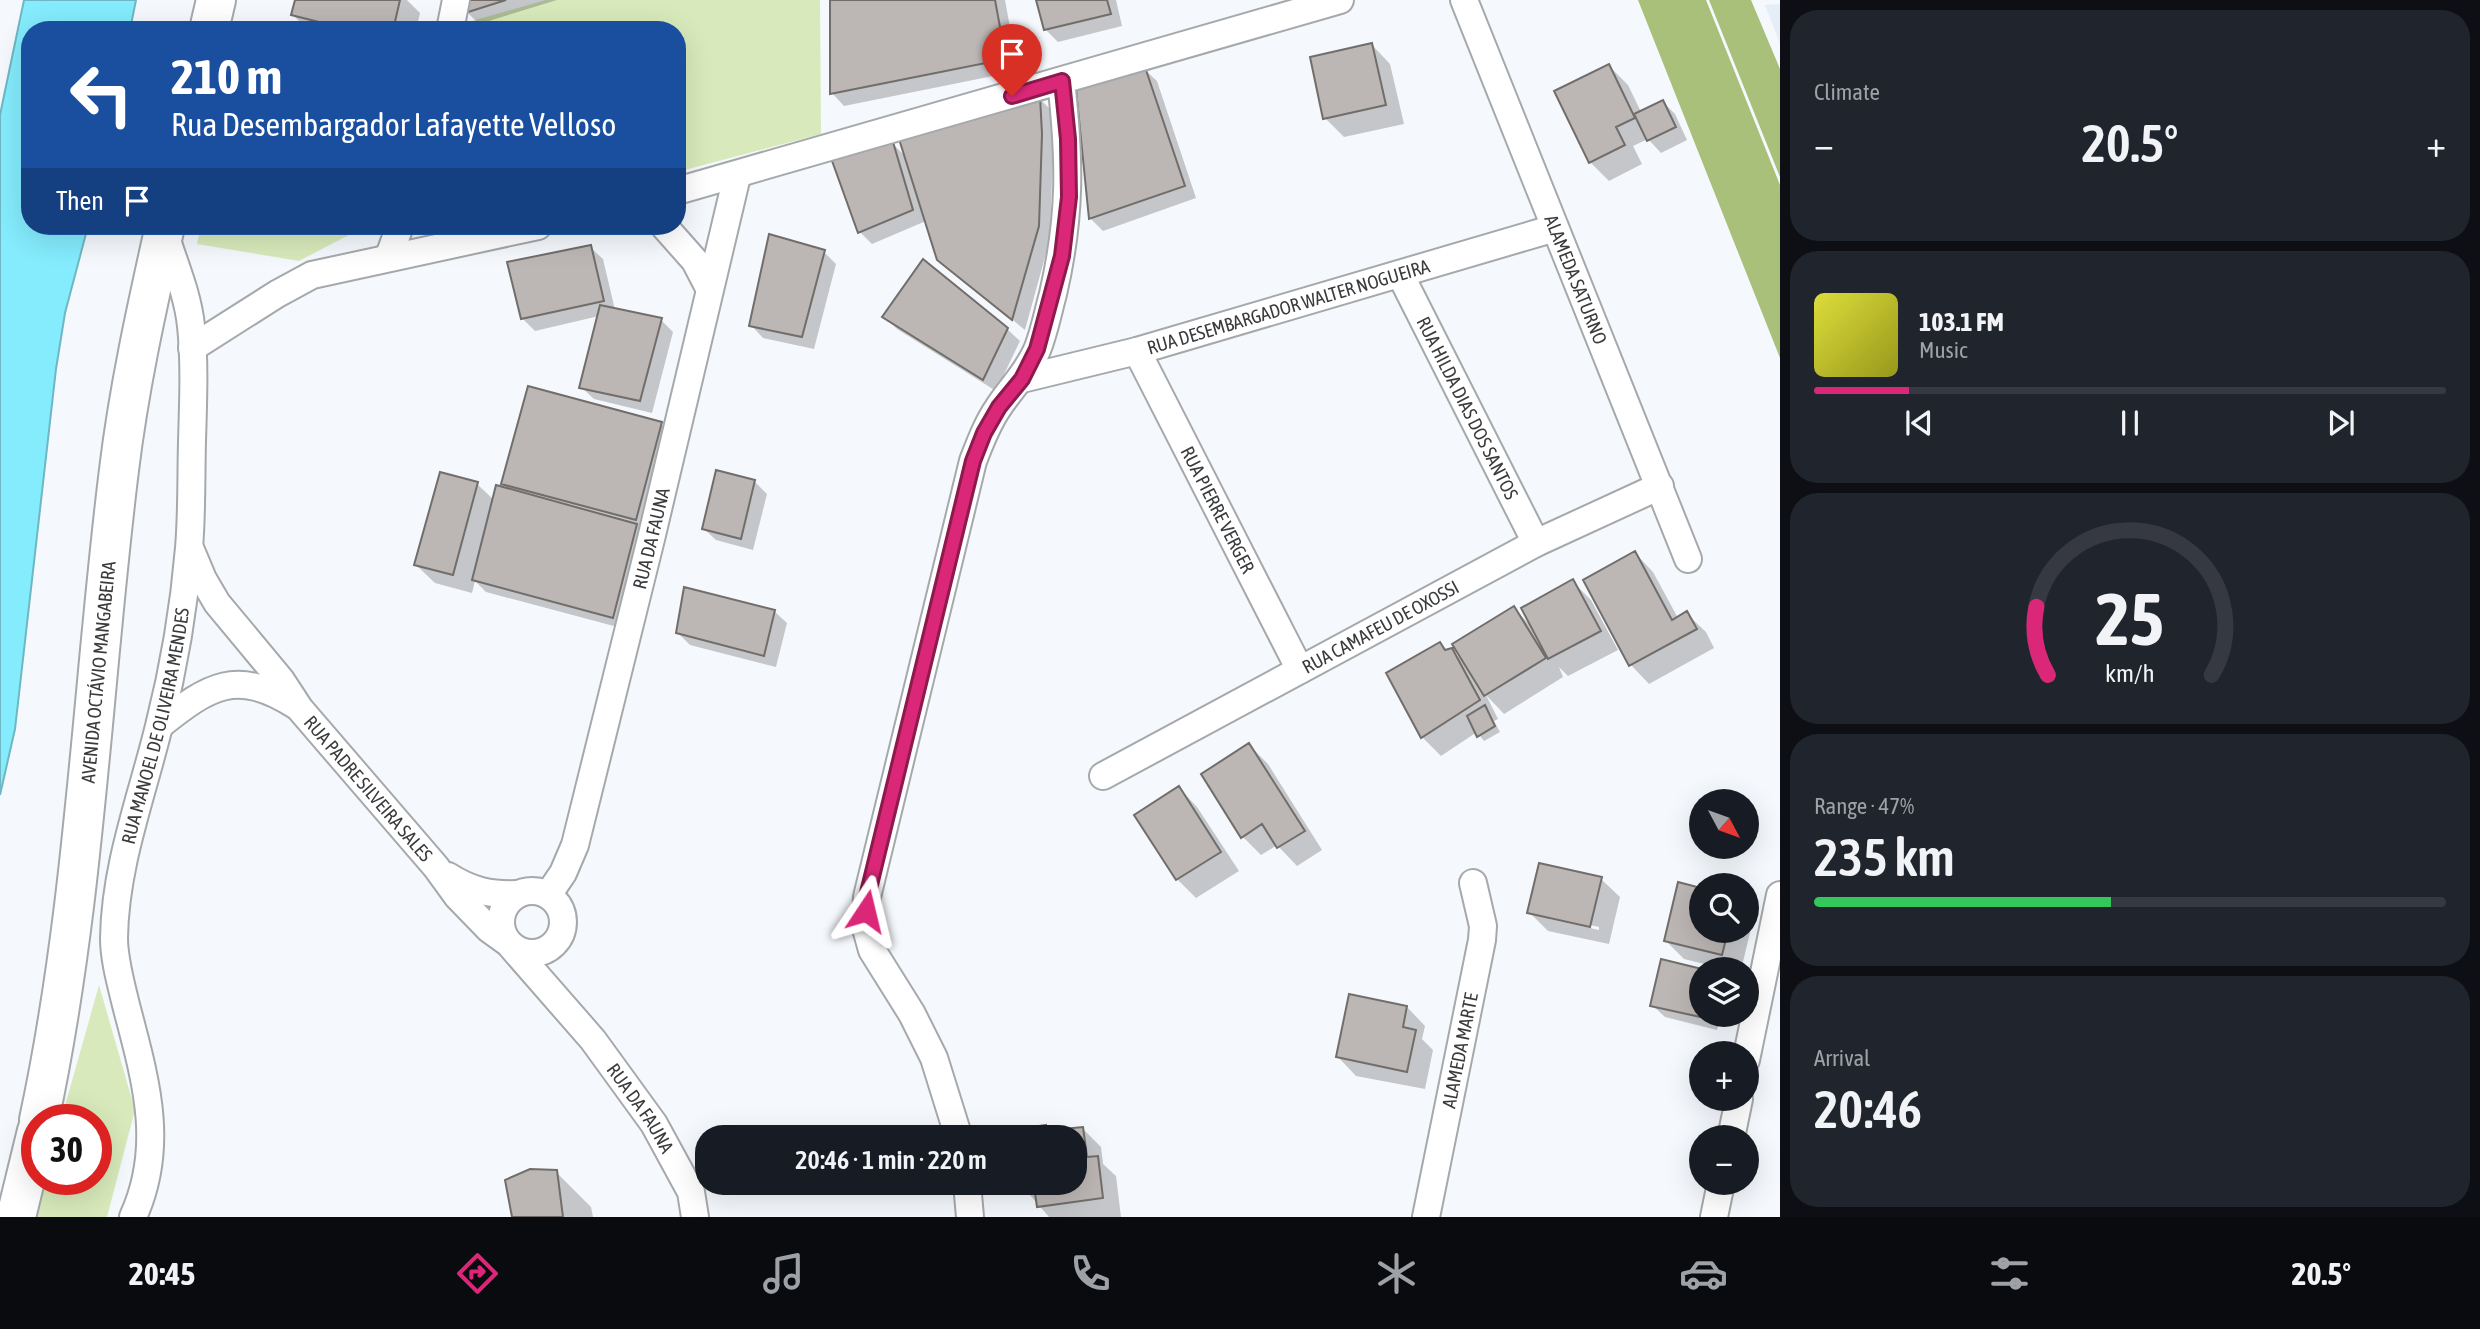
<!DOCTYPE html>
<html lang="en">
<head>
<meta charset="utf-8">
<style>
	body { margin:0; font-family:"Asap Condensed",sans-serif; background:#20242c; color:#f1f3f6; height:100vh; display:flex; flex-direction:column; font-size:26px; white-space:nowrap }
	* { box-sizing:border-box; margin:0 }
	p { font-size:23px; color:#9ea1a6 }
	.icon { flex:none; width:38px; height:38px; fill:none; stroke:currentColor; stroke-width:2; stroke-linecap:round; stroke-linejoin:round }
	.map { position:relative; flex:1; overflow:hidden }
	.panel { display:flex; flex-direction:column; gap:10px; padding:10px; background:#0d0f14; width:700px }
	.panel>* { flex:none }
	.guide { position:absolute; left:21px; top:21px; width:665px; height:214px; border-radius:28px; box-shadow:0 7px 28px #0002; background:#1a4fa0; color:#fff; overflow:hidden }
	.needle { width:46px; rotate:131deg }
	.fabs { position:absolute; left:1689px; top:789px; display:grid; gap:14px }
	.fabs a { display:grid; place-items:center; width:70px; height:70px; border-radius:50%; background:#171b24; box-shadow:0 7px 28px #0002; font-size:35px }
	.speed { position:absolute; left:21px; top:1104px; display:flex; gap:14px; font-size:35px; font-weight:700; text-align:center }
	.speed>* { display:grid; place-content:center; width:91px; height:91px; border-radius:50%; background:#171b24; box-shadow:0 7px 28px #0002; line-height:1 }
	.speed .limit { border:10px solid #d22; background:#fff; color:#111 }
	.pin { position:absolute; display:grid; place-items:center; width:60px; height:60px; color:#fff; margin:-72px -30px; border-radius:50% 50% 50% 0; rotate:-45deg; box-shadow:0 0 7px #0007 }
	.pin .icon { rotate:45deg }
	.me { position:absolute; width:77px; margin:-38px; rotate:10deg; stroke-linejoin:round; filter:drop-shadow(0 0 5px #0008) }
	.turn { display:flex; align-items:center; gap:24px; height:147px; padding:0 35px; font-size:32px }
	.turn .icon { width:91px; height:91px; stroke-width:2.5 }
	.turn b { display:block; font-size:49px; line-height:60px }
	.then { display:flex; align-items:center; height:66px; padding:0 35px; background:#0003; gap:14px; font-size:26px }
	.big { font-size:52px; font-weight:600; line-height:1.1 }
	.panel .card { flex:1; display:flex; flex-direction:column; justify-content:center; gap:10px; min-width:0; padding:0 24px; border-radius:28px; background:#20242c }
	.panel .dial { align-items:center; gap:0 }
	.dial svg { height:182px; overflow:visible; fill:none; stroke:#363941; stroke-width:7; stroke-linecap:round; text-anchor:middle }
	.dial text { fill:#f1f3f6; stroke:none }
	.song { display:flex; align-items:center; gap:21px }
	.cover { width:84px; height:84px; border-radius:10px; background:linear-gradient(135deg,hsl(60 70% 55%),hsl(60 70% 35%)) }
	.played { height:7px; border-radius:4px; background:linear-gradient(90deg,#db2777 15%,#363941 15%) }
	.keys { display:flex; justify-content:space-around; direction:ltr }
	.heat { display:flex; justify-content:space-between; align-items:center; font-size:38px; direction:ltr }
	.charge { height:10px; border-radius:5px; background:linear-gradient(90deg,#34c759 47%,#363941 0) }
	.trip { position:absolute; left:695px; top:1125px; width:392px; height:70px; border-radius:28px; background:#171b24; box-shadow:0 7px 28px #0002; font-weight:600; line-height:70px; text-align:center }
	.dock { display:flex; height:112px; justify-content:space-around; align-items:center; background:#090b0e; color:#9ea1a6 }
	.dock .icon { width:49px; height:49px }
	.dock .current { color:#db2777 }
	.dock b { font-size:32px; color:#f1f3f6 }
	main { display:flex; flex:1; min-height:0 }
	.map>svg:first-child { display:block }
	.built { fill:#e5edf7 }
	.green { fill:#d8eabb }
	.forest { fill:#a8c079 }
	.water { fill:#84ecfd; stroke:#6eb7c3; stroke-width:2 }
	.shadow { fill:#0003; fill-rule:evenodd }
	.building { fill:#bcb7b5; stroke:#716d6a; stroke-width:2 }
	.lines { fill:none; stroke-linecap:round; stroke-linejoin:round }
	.minor-casing { stroke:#a5a9ac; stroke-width:30 }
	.primary-casing { stroke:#a5a9ac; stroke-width:42 }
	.minor { stroke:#fff; stroke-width:26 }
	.primary { stroke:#fff; stroke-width:38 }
	.route-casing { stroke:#8e194d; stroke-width:18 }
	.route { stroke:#db2777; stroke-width:12 }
	.labels { text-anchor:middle; stroke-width:5; stroke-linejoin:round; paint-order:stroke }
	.street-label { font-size:19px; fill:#3a3b3d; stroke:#fff }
</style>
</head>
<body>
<main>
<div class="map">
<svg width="1780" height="1217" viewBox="0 0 1780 1217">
	<rect width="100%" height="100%" fill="#f5f8fc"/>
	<path class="built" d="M 1780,4 L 1780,44 L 1765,5 Z"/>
	<path class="green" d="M 546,0 L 820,0 L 821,134 L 677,172 L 677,30 L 466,30 L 468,22 Z
		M 201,226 L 366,226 L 299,261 L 197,244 Z
		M 99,985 L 135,1110 L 107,1217 L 37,1217 L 46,1180 L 96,1180 L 96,1120 L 61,1120 Z"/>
	<path class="forest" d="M 1638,0 L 1706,0 L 1780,185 L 1780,358 Z
		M 1709,0 L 1751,0 L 1780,69 L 1780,177 Z"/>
	<path class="water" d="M 24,0 L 136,0 L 130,30 L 30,30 L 30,226 L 88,226 L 65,313 L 56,369 L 15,729 L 0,795 L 0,115 Z"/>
	<path class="shadow" d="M 296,0 L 407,0 L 420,13 L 416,30 L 308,30 L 293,15 Z
		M 469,0 L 557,0 L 479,24 L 467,12 Z
		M 832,0 L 1005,0 L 1018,71 L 844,106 L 832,93 Z
		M 1038,0 L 1116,0 L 1122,26 L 1058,42 L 1045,29 Z
		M 1372,45 L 1390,64 L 1404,124 L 1344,137 L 1325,118 Z
		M 1609,66 L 1628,85 L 1641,112 L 1663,102 L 1675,114 L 1687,140 L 1661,153 L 1648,139 L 1633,146 L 1642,164 L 1609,181 L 1590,162 Z
		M 1144,69 L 1157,81 L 1196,198 L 1103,231 L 1091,219 L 1078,90 Z
		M 1039,98 L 1051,110 L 1053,148 L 1050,239 L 1025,330 L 938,259 L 926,221 L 872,244 L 860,232 L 893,144 L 907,158 Z
		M 590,247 L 603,259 L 615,310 L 661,320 L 673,332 L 652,413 L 594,399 L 581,387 L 599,316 L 535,331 L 522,318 Z
		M 824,252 L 836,264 L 814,349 L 763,338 L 751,325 Z
		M 885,317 L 1007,329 L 1020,341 L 996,391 L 897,329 Z
		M 661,424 L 673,436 L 648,531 L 639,529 L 648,538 L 625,629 L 486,592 L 475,581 L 472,593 L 435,583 L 416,565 L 477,484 L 494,500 L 510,491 L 503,484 Z
		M 754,481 L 767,494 L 753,550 L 716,540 L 703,528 Z
		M 1635,553 L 1653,572 L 1678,618 L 1687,614 L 1706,632 L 1714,648 L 1649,684 L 1631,665 Z
		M 1572,581 L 1591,600 L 1618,650 L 1568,676 L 1559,667 L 1563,677 L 1504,714 L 1486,695 L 1498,719 L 1494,721 L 1500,732 L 1484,741 L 1477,732 L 1441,756 L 1422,737 L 1389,673 L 1451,650 L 1465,663 L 1514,608 L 1531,626 Z
		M 774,611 L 787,623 L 776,667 L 690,645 L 678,633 Z
		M 1249,745 L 1268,764 L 1322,850 L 1297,866 L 1277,845 L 1261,855 L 1243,837 Z
		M 1179,788 L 1197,807 L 1239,871 L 1196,898 L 1177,879 L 1137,815 Z
		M 1601,879 L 1620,897 L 1609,944 L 1548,931 L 1529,912 ZM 1549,916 L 1599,927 L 1599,930 L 1549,919 Z
		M 1701,890 L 1701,931 L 1746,931 L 1746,909 L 1754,916 L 1741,970 L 1729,970 L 1684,959 L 1666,941 Z
		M 1701,970 L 1701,1015 L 1721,1015 L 1717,1030 L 1665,1017 L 1652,1005 Z
		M 1407,1007 L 1425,1026 L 1422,1039 L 1433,1050 L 1425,1089 L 1356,1076 L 1338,1057 Z
		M 1045,1127 L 1055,1138 L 1016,1138 Z
		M 1082,1128 L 1101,1147 L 1103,1164 L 1116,1176 L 1121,1217 L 1049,1217 L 1023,1187 L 1022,1183 L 1074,1183 Z
		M 556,1172 L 591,1207 L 593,1217 L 514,1217 Z"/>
	<path class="building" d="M 295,0 L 400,0 L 393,30 L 351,30 L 291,15 Z
		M 468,0 L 506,0 L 465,13 Z
		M 830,0 L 995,0 L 1006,59 L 830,94 Z
		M 1036,0 L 1107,0 L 1111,14 L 1044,30 Z
		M 1372,43 L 1386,105 L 1323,119 L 1310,57 Z
		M 1609,64 L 1635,118 L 1616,127 L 1625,145 L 1589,163 L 1554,91 Z
		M 1145,67 L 1185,186 L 1089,219 L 1076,89 Z
		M 1040,96 L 1042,134 L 1039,226 L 1012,320 L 937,260 L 899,139 Z
		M 1663,100 L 1676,127 L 1647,141 L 1634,114 Z
		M 893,142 L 913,210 L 858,233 L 831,158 Z
		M 769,234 L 825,250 L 802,337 L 749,326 Z
		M 591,245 L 604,301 L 521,319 L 507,262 Z
		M 923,259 L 1008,328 L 983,380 L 882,317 Z
		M 600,305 L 662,318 L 640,401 L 579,388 Z
		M 528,386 L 662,422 L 636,520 L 501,484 Z
		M 716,470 L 755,480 L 741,539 L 702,529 Z
		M 440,472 L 478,482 L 453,575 L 414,565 Z
		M 496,485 L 637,524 L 613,618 L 472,580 Z
		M 1635,551 L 1672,620 L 1687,611 L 1697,629 L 1629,666 L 1583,580 Z
		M 1573,579 L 1601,631 L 1548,659 L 1521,608 Z
		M 684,587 L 775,610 L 764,656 L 676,633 Z
		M 1514,606 L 1546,658 L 1484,696 L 1452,644 Z
		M 1440,642 L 1445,650 L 1452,648 L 1480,700 L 1421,738 L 1386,673 Z
		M 1485,705 L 1495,726 L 1477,737 L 1467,716 Z
		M 1249,743 L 1305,831 L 1277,848 L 1262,824 L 1241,838 L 1201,774 Z
		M 1179,786 L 1221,852 L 1176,880 L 1134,815 Z
		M 1539,863 L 1602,877 L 1590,927 L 1527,913 Z
		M 1678,882 L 1701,888 L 1701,931 L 1728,931 L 1722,955 L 1664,941 Z
		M 1661,959 L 1706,970 L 1701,970 L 1701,1015 L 1706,1015 L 1705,1018 L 1650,1006 Z
		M 1349,994 L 1407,1006 L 1403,1027 L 1416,1030 L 1407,1072 L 1336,1057 Z
		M 1046,1125 L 1047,1138 L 1014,1138 L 1013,1130 Z
		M 1083,1127 L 1087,1157 L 1098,1156 L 1103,1198 L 1037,1207 L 1034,1186 L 1021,1187 L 1020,1183 L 1074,1183 L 1074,1138 L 1059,1138 L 1064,1137 L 1063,1129 Z
		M 530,1169 L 557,1170 L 563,1217 L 512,1217 L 505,1180 Z"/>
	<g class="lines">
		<defs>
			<g id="minor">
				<path id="s1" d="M 1464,0 L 1688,559"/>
				<path d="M 450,30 L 456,0"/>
				<path d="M 677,191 L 1340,0"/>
				<path d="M 664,226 L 695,261 L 709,288"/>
				<path d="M 389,256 L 400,226"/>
				<path id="s2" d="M 1400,274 L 1536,543"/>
				<path d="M 192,348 L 277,294 L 312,275 L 538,226"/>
				<path id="s3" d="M 1137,351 L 1300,670"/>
				<path id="s4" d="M 1022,379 L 1137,351 L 1555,228"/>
				<path id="s5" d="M 190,548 L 203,579 L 217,603 L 281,680 L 300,709 L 436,867 L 457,896 L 489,929 L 507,942"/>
				<path d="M 160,725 C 209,686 236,668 295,705"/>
				<path id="s6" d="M 1103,776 L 1536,543 L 1660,486"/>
				<path d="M 448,876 C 471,891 491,895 517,894"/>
				<circle cx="532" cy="922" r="31"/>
				<path id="s7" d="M 548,895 L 563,873 L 575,845 L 651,539 L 737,176"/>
				<path id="s8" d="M 511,946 L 593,1040 L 654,1124 L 691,1192 L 695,1217"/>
				<path d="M 1746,1060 L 1780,895"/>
				<path d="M 959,1138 L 934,1058 L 912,1014 L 872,950 L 865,925 L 867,897 L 973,461 C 980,443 987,424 998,408 C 1011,388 1027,373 1037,350 C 1044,333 1048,312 1053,294 C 1071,216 1070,160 1061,81"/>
				<path d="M 1731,1138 L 1739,1099"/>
				<path d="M 967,1183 L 970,1217"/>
				<path id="s9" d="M 133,1217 C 166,1145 145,1078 126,1005 C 121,984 114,960 114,938 C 115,865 142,796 159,726 C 174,667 184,608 189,548 C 192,513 191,477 192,442 C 193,404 195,364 191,326 C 188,295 174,263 165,234"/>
				<path id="s10" d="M 1426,1217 L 1482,940 L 1483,926 L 1473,883"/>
				<path d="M 1714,1217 L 1721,1183"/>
			</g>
			<g id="primary">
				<path d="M 209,30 L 216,0"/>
				<path id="s11" d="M 39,1120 C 85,906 92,687 119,470 C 129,387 147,307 165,226"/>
				<path d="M 16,1217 L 37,1131"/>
			</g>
		</defs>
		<use href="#minor" class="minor-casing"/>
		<use href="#primary" class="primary-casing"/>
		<use href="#minor" class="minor"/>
		<use href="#primary" class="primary"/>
	</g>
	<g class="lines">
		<defs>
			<path id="route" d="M 866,911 L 867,897 L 973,461 L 984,433 L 999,407 L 1022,379 L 1037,349 L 1062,256 L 1069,197 L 1068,139 L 1062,81 L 1012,96"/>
		</defs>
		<use href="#route" class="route-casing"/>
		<use href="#route" class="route"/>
	</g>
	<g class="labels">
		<g class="street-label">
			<text dy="7" stroke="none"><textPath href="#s1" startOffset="301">ALAMEDA SATURNO</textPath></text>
			<text dy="7" stroke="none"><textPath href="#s4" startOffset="276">RUA DESEMBARGADOR WALTER NOGUEIRA</textPath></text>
			<text dy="7" stroke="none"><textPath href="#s2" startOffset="150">RUA HILDA DIAS DOS SANTOS</textPath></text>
			<text dy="7" stroke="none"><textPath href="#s3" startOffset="178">RUA PIERRE VERGER</textPath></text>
			<text dy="7" stroke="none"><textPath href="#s7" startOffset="373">RUA DA FAUNA</textPath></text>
			<text dy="7" stroke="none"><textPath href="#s6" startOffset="315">RUA CAMAFEU DE OXOSSI</textPath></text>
			<text dy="7" stroke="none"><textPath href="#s11" startOffset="452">AVENIDA OCTÁVIO MANGABEIRA</textPath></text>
			<text dy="7" stroke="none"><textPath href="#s9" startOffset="502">RUA MANOEL DE OLIVEIRA MENDES</textPath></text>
			<text dy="7" stroke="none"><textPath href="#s5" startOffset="301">RUA PADRE SILVEIRA SALES</textPath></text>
			<text dy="7" stroke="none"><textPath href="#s10" startOffset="170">ALAMEDA MARTE</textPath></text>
			<text dy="7" stroke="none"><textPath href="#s8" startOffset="208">RUA DA FAUNA</textPath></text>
		</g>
	</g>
</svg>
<div class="fabs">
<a><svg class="needle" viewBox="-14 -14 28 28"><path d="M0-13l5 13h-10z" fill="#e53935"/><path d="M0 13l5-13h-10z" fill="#9ea1a6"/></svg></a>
<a><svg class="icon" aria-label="search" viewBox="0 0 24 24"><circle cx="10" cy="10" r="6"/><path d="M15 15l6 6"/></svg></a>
<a><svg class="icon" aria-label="layers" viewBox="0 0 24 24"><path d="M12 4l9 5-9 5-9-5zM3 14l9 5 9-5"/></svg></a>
<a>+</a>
<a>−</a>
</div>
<div class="speed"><div class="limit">30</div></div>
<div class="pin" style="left:1012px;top:96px;background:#d93025"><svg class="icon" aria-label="arrive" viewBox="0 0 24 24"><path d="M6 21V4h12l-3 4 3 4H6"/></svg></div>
<svg class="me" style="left:866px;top:911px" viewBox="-20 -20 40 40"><path d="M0-17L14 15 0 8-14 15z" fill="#db2777" stroke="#fff" stroke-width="4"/></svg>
<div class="trip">20:46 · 1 min · 220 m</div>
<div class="guide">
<div class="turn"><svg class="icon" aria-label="left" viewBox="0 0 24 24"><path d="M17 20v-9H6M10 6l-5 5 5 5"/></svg><div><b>210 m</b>Rua Desembargador Lafayette Velloso</div></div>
<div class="then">Then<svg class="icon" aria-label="arrive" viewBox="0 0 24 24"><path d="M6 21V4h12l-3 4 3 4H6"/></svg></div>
</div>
</div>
<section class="panel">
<div class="card"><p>Climate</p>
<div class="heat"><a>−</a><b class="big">20.5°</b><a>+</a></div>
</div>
<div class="card">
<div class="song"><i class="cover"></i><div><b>103.1 FM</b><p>Music</p></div></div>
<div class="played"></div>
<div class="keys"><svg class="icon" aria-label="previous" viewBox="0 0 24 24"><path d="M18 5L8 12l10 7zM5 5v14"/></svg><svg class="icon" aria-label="pause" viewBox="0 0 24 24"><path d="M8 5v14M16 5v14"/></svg><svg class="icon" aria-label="next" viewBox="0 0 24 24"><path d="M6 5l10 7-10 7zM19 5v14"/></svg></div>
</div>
<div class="card dial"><svg viewBox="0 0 100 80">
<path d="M14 69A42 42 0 1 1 86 69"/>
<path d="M14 69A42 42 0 0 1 9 39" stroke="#db2777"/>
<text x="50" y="56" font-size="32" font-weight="700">25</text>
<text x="50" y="72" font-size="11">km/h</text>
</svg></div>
<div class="card"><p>Range · 47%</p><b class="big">235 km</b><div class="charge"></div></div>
<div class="card"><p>Arrival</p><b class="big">20:46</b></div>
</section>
</main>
<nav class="dock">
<b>20:45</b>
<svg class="icon current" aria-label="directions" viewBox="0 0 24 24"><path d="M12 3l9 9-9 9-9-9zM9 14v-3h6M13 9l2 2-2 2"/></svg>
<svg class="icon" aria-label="music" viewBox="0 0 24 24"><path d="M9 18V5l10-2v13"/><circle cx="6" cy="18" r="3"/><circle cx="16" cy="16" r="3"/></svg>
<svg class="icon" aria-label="phone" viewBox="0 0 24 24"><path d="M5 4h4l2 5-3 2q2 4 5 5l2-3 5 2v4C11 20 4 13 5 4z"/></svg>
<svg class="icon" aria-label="climate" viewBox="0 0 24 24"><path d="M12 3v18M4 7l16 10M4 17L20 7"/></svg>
<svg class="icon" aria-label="car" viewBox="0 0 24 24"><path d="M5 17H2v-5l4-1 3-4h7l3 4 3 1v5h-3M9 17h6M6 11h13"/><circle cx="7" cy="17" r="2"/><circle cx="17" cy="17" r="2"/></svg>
<svg class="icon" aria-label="filters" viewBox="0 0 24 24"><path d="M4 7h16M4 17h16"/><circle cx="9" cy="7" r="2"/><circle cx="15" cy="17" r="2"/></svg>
<b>20.5°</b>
</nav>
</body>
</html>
